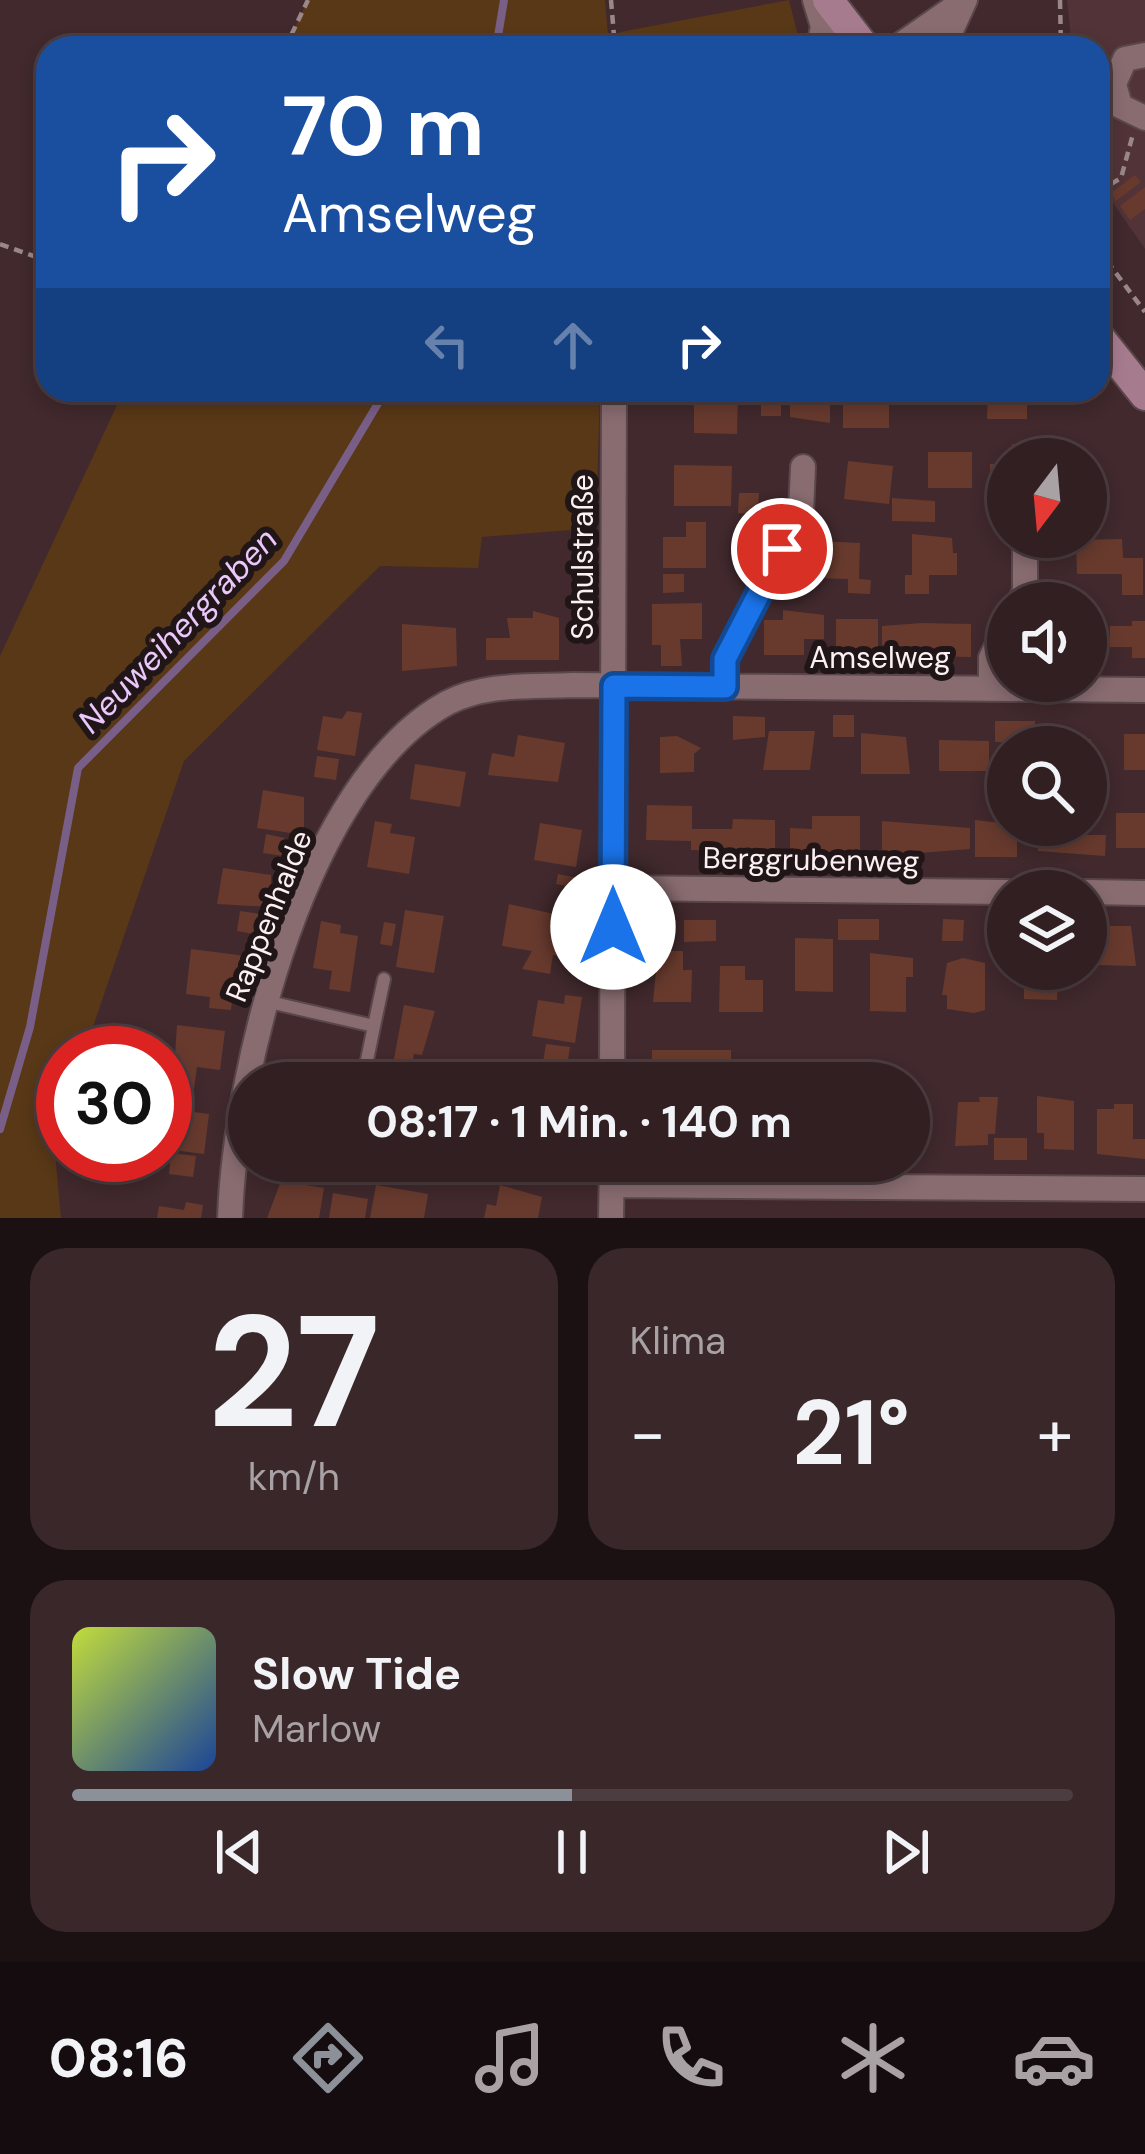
<!DOCTYPE html>
<html lang="de">
<head>
<meta charset="utf-8">
<style>
	body { margin:0; font-family:"DM Sans",sans-serif; background:#39272a; color:#f1f3f6; height:100vh; display:flex; flex-direction:column; font-size:45px; white-space:nowrap }
	* { box-sizing:border-box; margin:0 }
	p { font-size:39px; color:#a8a2a5 }
	.icon { flex:none; width:66px; height:66px; fill:none; stroke:currentColor; stroke-width:2; stroke-linecap:round; stroke-linejoin:round }
	.map { position:relative; height:1218px; overflow:hidden }
	.drawer { display:flex; flex-direction:column; gap:30px; padding:30px; background:#1b1113; flex:1 }
	.drawer>* { flex:none }
	.hud { position:absolute; left:36px; top:36px; width:1074px; height:366px; border-radius:36px; box-shadow:0 6px 18px #0003,0 0 0 3px #4c3d40; background:#1a4fa0; color:#fff; overflow:hidden }
	.needle { width:78px; rotate:196deg }
	.buttons { position:absolute; left:987px; top:438px; display:grid; gap:24px }
	.buttons a { display:grid; place-items:center; width:120px; height:120px; border-radius:50%; background:#311f22; box-shadow:0 6px 18px #0003,0 0 0 3px #4c3d40; font-size:60px }
	.speed { position:absolute; left:36px; top:1026px; display:flex; gap:24px; font-size:60px; font-weight:700; text-align:center }
	.speed>* { display:grid; place-content:center; width:156px; height:156px; border-radius:50%; background:#311f22; box-shadow:0 6px 18px #0003,0 0 0 3px #4c3d40; line-height:1 }
	.speed .limit { border:18px solid #d22; background:#fff; color:#111 }
	.pin { position:absolute; display:grid; place-items:center; width:102px; height:102px; color:#fff; margin:-51px; border:6px solid #fff; border-radius:50%; box-shadow:0 3px 12px #0007 }
	.me { position:absolute; width:132px; margin:-66px; rotate:0deg; stroke-linejoin:round; filter:drop-shadow(0 0 9px #0008) }
	.turn { display:flex; align-items:center; gap:42px; height:252px; padding:0 48px; font-size:54px }
	.turn .icon { width:156px; height:156px; stroke-width:2.5 }
	.turn b { display:block; font-size:84px; line-height:102px }
	.lanes { display:flex; align-items:center; height:114px; padding:0 48px; background:#0003; justify-content:center; gap:60px; direction:ltr }
	.lanes .off { opacity:.35 }
	.big { font-size:90px; font-weight:700; line-height:1.1 }
	.drawer .widget { flex:1; display:flex; flex-direction:column; justify-content:center; gap:18px; min-width:0; padding:0 42px; border-radius:36px; background:#39272a }
	.drawer .dial { align-items:center; gap:0 }
	.dial b { font-size:156px; line-height:1 }
	.song { display:flex; align-items:center; gap:36px }
	.cover { width:144px; height:144px; border-radius:18px; background:linear-gradient(135deg,hsl(70 70% 55%),hsl(220 70% 35%)) }
	.played { height:12px; border-radius:6px; background:linear-gradient(90deg,#8c9099 50%,#4c3d40 50%) }
	.keys { display:flex; justify-content:space-around; direction:ltr }
	.heat { display:flex; justify-content:space-between; align-items:center; font-size:66px; direction:ltr }
	.drawer .tiles { flex:1; display:grid; gap:30px; grid-template-columns:1fr 1fr }
	.widget:last-child { grid-column:span 2 }
	.trip { position:absolute; left:228px; top:1062px; width:702px; height:120px; border-radius:60px; background:#311f22; box-shadow:0 6px 18px #0003,0 0 0 3px #4c3d40; font-weight:700; line-height:120px; text-align:center }
	.dock { display:flex; height:192px; justify-content:space-around; align-items:center; background:#140c0e; color:#a8a2a5 }
	.dock .icon { width:84px; height:84px }
	.dock .selected { color:#8c9099 }
	.dock b { font-size:54px; color:#f1f3f6 }
	.map>svg:first-child { display:block }
	.built { fill:#513338 }
	.green { fill:#583817 }
	.lines { fill:none; stroke-linecap:round; stroke-linejoin:round }
	.stream { stroke:#795f87; stroke-width:8 }
	.building { fill:#683a2e }
	.service-casing { stroke:#5a474b; stroke-width:16 }
	.minor-casing { stroke:#5a474b; stroke-width:28 }
	.secondary-casing { stroke:#5a474b; stroke-width:34 }
	.path { stroke:#9a878a; stroke-width:4.5; stroke-dasharray:9 6; stroke-linecap:butt }
	.service { stroke:#886c70; stroke-width:12 }
	.minor { stroke:#886c70; stroke-width:24 }
	.secondary { stroke:#a77b8e; stroke-width:30 }
	.route-casing { stroke:#114b97; stroke-width:30 }
	.route { stroke:#1a73e8; stroke-width:21 }
	.labels { text-anchor:middle; stroke-width:12; stroke-linejoin:round; paint-order:stroke }
	.street-label { font-size:30px; fill:#fdf0f2; stroke:#201517 }
	.water-label { font-size:33px; font-style:italic; fill:#eac8fc; stroke:#201517 }
</style>
</head>
<body>
<div class="map">
<svg width="1145" height="1218" viewBox="0 0 1145 1218">
	<rect width="100%" height="100%" fill="#41292d"/>
	<path class="built" d="M 1067,0 L 1145,0 L 1145,249 L 1098,181 L 1098,48 L 1072,48 Z"/>
	<path class="green" d="M 308,0 L 605,0 L 609,48 L 285,48 Z
		M 789,0 L 801,48 L 623,48 L 620,32 Z
		M 124,390 L 600,390 L 596,528 L 482,537 L 478,568 L 380,566 L 184,761 L 84,1053 L 63,1053 L 63,1114 L 54,1141 L 61,1218 L 0,1218 L 0,656 Z"/>
	<g class="lines">
		<path class="stream" d="M 496,48 L 504,0
			M 0,1129 L 30,1027 L 78,768 L 284,561 L 386,390"/>
	</g>
	<path class="building" d="M 1135,175 L 1141,182 L 1116,201 L 1111,193 Z
		M 1145,187 L 1145,209 L 1130,220 L 1120,206 Z
		M 761,390 L 781,390 L 781,416 L 761,416 Z
		M 790,390 L 830,397 L 830,423 L 790,417 Z
		M 843,390 L 889,390 L 889,428 L 843,428 Z
		M 988,390 L 1027,390 L 1027,419 L 987,419 Z
		M 719,395 L 738,395 L 737,434 L 694,433 L 694,401 L 719,401 Z
		M 1012,444 L 1037,445 L 1036,459 L 1012,459 Z
		M 928,452 L 972,452 L 972,488 L 928,488 Z
		M 848,461 L 893,466 L 889,504 L 844,499 Z
		M 990,464 L 1008,464 L 1008,504 L 990,504 Z
		M 674,465 L 732,466 L 731,506 L 674,506 Z
		M 739,493 L 759,493 L 758,514 L 738,513 Z
		M 1086,493 L 1097,493 L 1097,509 L 1086,509 Z
		M 892,498 L 935,501 L 935,522 L 892,521 Z
		M 686,522 L 706,522 L 706,568 L 663,568 L 663,537 L 686,537 Z
		M 912,534 L 952,538 L 953,553 L 957,553 L 957,575 L 929,575 L 929,594 L 905,594 L 905,575 L 912,575 Z
		M 1122,539 L 1123,558 L 1143,558 L 1143,595 L 1122,595 L 1122,574 L 1077,574 L 1076,540 Z
		M 818,541 L 860,543 L 859,579 L 871,580 L 870,594 L 848,593 L 848,579 L 817,578 Z
		M 663,574 L 684,574 L 684,592 L 663,593 Z
		M 702,603 L 702,639 L 680,639 L 682,666 L 661,666 L 661,645 L 652,645 L 652,604 Z
		M 783,610 L 824,615 L 824,639 L 804,639 L 804,655 L 764,655 L 764,620 L 783,620 Z
		M 533,611 L 559,618 L 559,660 L 486,660 L 486,638 L 510,638 L 507,618 L 533,618 Z
		M 836,619 L 878,619 L 878,656 L 836,656 Z
		M 1132,621 L 1145,621 L 1145,658 L 1132,658 L 1132,647 L 1110,647 L 1110,626 L 1132,626 Z
		M 922,623 L 971,624 L 971,657 L 922,656 L 922,648 L 882,645 L 882,626 Z
		M 402,624 L 456,628 L 457,666 L 402,671 Z
		M 1086,626 L 1103,626 L 1103,647 L 1086,647 Z
		M 347,711 L 362,713 L 355,756 L 317,750 L 323,716 L 342,719 Z
		M 833,715 L 854,715 L 854,737 L 833,737 Z
		M 733,716 L 765,717 L 765,737 L 733,740 Z
		M 995,721 L 1035,721 L 1036,742 L 995,742 Z
		M 769,731 L 815,731 L 810,770 L 763,770 Z
		M 861,733 L 906,737 L 910,774 L 861,774 Z
		M 1124,734 L 1145,734 L 1145,770 L 1124,770 Z
		M 518,735 L 565,743 L 558,782 L 488,775 L 492,753 L 514,757 Z
		M 677,736 L 701,748 L 694,754 L 694,772 L 660,773 L 660,737 Z
		M 1045,739 L 1091,739 L 1091,775 L 1086,775 L 1086,747 L 1044,747 Z
		M 939,740 L 989,741 L 989,771 L 939,771 Z
		M 317,756 L 339,759 L 336,780 L 314,777 Z
		M 415,764 L 466,772 L 460,807 L 410,799 Z
		M 263,790 L 304,797 L 304,835 L 257,828 Z
		M 647,805 L 692,806 L 692,829 L 732,829 L 733,819 L 775,820 L 775,856 L 732,856 L 732,851 L 691,850 L 691,841 L 646,840 Z
		M 1116,813 L 1145,813 L 1145,848 L 1116,848 Z
		M 812,816 L 860,816 L 860,856 L 790,851 L 790,828 L 812,829 Z
		M 975,820 L 1017,825 L 1017,857 L 975,857 Z
		M 375,821 L 392,824 L 390,833 L 415,837 L 409,874 L 367,867 Z
		M 882,821 L 970,828 L 970,849 L 882,856 Z
		M 540,823 L 582,830 L 576,867 L 534,860 Z
		M 1038,825 L 1080,825 L 1079,835 L 1106,835 L 1105,856 L 1038,851 Z
		M 266,834 L 285,838 L 283,856 L 263,853 Z
		M 223,868 L 271,875 L 271,907 L 217,904 Z
		M 558,874 L 578,878 L 576,888 L 556,884 Z
		M 509,904 L 581,920 L 574,958 L 553,955 L 550,974 L 522,969 L 532,951 L 502,946 Z
		M 405,910 L 444,916 L 434,973 L 396,967 Z
		M 240,911 L 261,914 L 258,935 L 237,931 Z
		M 838,919 L 879,919 L 879,940 L 838,940 Z
		M 943,919 L 964,920 L 963,941 L 942,941 Z
		M 684,920 L 716,920 L 716,941 L 684,942 Z
		M 321,921 L 341,925 L 340,933 L 358,936 L 350,992 L 329,989 L 332,971 L 313,968 Z
		M 384,922 L 396,924 L 392,946 L 380,944 Z
		M 1098,926 L 1131,926 L 1136,966 L 1098,965 Z
		M 795,938 L 833,939 L 833,992 L 795,991 Z
		M 191,949 L 246,956 L 241,993 L 233,992 L 231,1010 L 209,1008 L 210,997 L 186,994 Z
		M 658,951 L 683,951 L 683,970 L 692,970 L 691,1002 L 653,1002 Z
		M 870,953 L 913,958 L 913,977 L 906,977 L 906,1012 L 870,1011 Z
		M 963,958 L 985,963 L 985,1010 L 974,1013 L 947,1009 L 947,995 L 942,995 L 947,963 Z
		M 720,966 L 745,966 L 745,980 L 763,980 L 763,1012 L 719,1012 Z
		M 1024,969 L 1058,969 L 1057,1000 L 1024,999 Z
		M 565,995 L 582,997 L 575,1043 L 532,1036 L 538,1000 L 564,1004 Z
		M 404,1005 L 435,1011 L 422,1055 L 414,1054 L 411,1067 L 393,1064 Z
		M 177,1025 L 225,1031 L 220,1070 L 197,1067 L 194,1089 L 173,1086 Z
		M 546,1044 L 570,1047 L 567,1066 L 543,1062 Z
		M 652,1050 L 731,1050 L 731,1069 L 652,1069 Z
		M 287,1069 L 307,1073 L 330,1083 L 284,1083 Z
		M 1037,1096 L 1074,1101 L 1074,1150 L 1044,1149 L 1044,1133 L 1037,1133 Z
		M 979,1097 L 998,1097 L 995,1134 L 988,1134 L 988,1145 L 955,1146 L 958,1102 L 980,1102 Z
		M 909,1103 L 918,1103 L 913,1128 L 909,1126 Z
		M 1114,1104 L 1133,1104 L 1133,1139 L 1145,1139 L 1145,1159 L 1097,1154 L 1097,1109 L 1114,1109 Z
		M 179,1110 L 209,1114 L 204,1154 L 165,1149 L 165,1122 L 178,1124 Z
		M 994,1138 L 1027,1138 L 1027,1160 L 994,1160 Z
		M 171,1153 L 196,1156 L 193,1177 L 169,1174 Z
		M 281,1181 L 324,1188 L 319,1218 L 267,1218 Z
		M 376,1185 L 428,1194 L 424,1218 L 370,1218 Z
		M 500,1185 L 542,1197 L 538,1218 L 484,1218 L 487,1204 L 496,1206 Z
		M 333,1193 L 368,1199 L 365,1218 L 329,1218 Z
		M 186,1202 L 203,1205 L 201,1218 L 157,1218 L 159,1206 L 184,1210 Z"/>
	<g class="lines">
		<defs>
			<path id="service" d="M 265,1001 L 374,1026 L 366,1065
				M 374,1026 L 384,979"/>
			<path id="minor" d="M 815,0 L 823,26 L 819,48
				M 896,48 L 965,0
				M 943,48 L 964,2
				M 1145,55 L 1125,59 L 1114,84 L 1120,106 L 1145,118
				M 1019,603 L 1025,591 L 1025,551
				M 725,687 L 725,659 L 801,512 L 803,467
				M 991,688 L 991,658 L 1008,625
				M 613,888 L 1008,892
				M 1086,892 L 1145,893
				M 612,1083 L 614,390
				M 612,1185 L 1145,1189
				M 230,1218 C 235,1070 306,780 447,703 C 485,683 530,687 572,685 L 1145,690
				M 611,1218 L 612,1161"/>
			<path id="secondary" d="M 828,0 L 865,48
				M 1098,336 L 1145,395"/>
		</defs>
		<use href="#service" class="service-casing"/>
		<use href="#minor" class="minor-casing"/>
		<use href="#secondary" class="secondary-casing"/>
		<path class="path" d="M 611,0 L 615,48
			M 1060,0 L 1061,48
			M 285,48 L 308,0
			M 1098,192 L 1121,178 L 1133,134
			M 1098,205 L 1105,227 L 1098,245
			M 0,244 L 48,261
			M 1098,249 L 1145,312"/>
		<use href="#service" class="service"/>
		<use href="#minor" class="minor"/>
		<use href="#secondary" class="secondary"/>
	</g>
	<g class="lines">
		<defs>
			<path id="route" d="M 613,927 L 614,686 L 725,687 L 725,659 L 782,549"/>
		</defs>
		<use href="#route" class="route-casing"/>
		<use href="#route" class="route"/>
	</g>
	<g class="labels">
		<g class="street-label">
			<text transform="translate(583 557) rotate(-90)" y="10">Schulstraße</text>
			<text x="880" y="668">Amselweg</text>
			<text transform="translate(811 860) rotate(1)" y="10">Berggrubenweg</text>
			<text transform="translate(269 916) rotate(-68)" y="10">Rappenhalde</text>
		</g>
		<g class="water-label">
			<text transform="translate(177 630) rotate(-46)" y="12">Neuweihergraben</text>
		</g>
	</g>
</svg>
<div class="buttons">
<a><svg class="needle" viewBox="-14 -14 28 28"><path d="M0-13l5 13h-10z" fill="#e53935"/><path d="M0 13l5-13h-10z" fill="#a8a2a5"/></svg></a>
<a><svg class="icon" aria-label="sound" viewBox="0 0 24 24"><path d="M4 9h4l5-4v14l-5-4H4zM17 9q2 3 0 6"/></svg></a>
<a><svg class="icon" aria-label="search" viewBox="0 0 24 24"><circle cx="10" cy="10" r="6"/><path d="M15 15l6 6"/></svg></a>
<a><svg class="icon" aria-label="layers" viewBox="0 0 24 24"><path d="M12 4l9 5-9 5-9-5zM3 14l9 5 9-5"/></svg></a>
</div>
<div class="speed"><div class="limit">30</div></div>
<div class="pin" style="left:782px;top:549px;background:#d93025"><svg class="icon" aria-label="arrive" viewBox="0 0 24 24"><path d="M6 21V4h12l-3 4 3 4H6"/></svg></div>
<svg class="me" style="left:613px;top:927px" viewBox="-20 -20 40 40"><circle r="19" fill="#fff"/><path d="M0-13L10 11 0 6-10 11z" fill="#1a73e8"/></svg>
<div class="trip">08:17 · 1 Min. · 140 m</div>
<div class="hud">
<div class="turn"><svg class="icon" aria-label="right" viewBox="0 0 24 24"><path d="M7 20v-9h11M14 6l5 5-5 5"/></svg><div><b>70 m</b>Amselweg</div></div>
<div class="lanes"><svg class="icon off" aria-label="left" viewBox="0 0 24 24"><path d="M17 20v-9H6M10 6l-5 5 5 5"/></svg><svg class="icon off" aria-label="ahead" viewBox="0 0 24 24"><path d="M12 20V5M6 11l6-6 6 6"/></svg><svg class="icon" aria-label="right" viewBox="0 0 24 24"><path d="M7 20v-9h11M14 6l5 5-5 5"/></svg></div>
</div>
</div>
<section class="drawer">
<div class="tiles">
<div class="widget dial"><b>27</b><p>km/h</p></div>
<div class="widget"><p>Klima</p>
<div class="heat"><a>−</a><b class="big">21°</b><a>+</a></div>
</div>
<div class="widget">
<div class="song"><i class="cover"></i><div><b>Slow Tide</b><p>Marlow</p></div></div>
<div class="played"></div>
<div class="keys"><svg class="icon" aria-label="previous" viewBox="0 0 24 24"><path d="M18 5L8 12l10 7zM5 5v14"/></svg><svg class="icon" aria-label="pause" viewBox="0 0 24 24"><path d="M8 5v14M16 5v14"/></svg><svg class="icon" aria-label="next" viewBox="0 0 24 24"><path d="M6 5l10 7-10 7zM19 5v14"/></svg></div>
</div>
</div>
</section>
<nav class="dock">
<b>08:16</b>
<svg class="icon selected" aria-label="directions" viewBox="0 0 24 24"><path d="M12 3l9 9-9 9-9-9zM9 14v-3h6M13 9l2 2-2 2"/></svg>
<svg class="icon" aria-label="music" viewBox="0 0 24 24"><path d="M9 18V5l10-2v13"/><circle cx="6" cy="18" r="3"/><circle cx="16" cy="16" r="3"/></svg>
<svg class="icon" aria-label="phone" viewBox="0 0 24 24"><path d="M5 4h4l2 5-3 2q2 4 5 5l2-3 5 2v4C11 20 4 13 5 4z"/></svg>
<svg class="icon" aria-label="climate" viewBox="0 0 24 24"><path d="M12 3v18M4 7l16 10M4 17L20 7"/></svg>
<svg class="icon" aria-label="car" viewBox="0 0 24 24"><path d="M5 17H2v-5l4-1 3-4h7l3 4 3 1v5h-3M9 17h6M6 11h13"/><circle cx="7" cy="17" r="2"/><circle cx="17" cy="17" r="2"/></svg>
</nav>
</body>
</html>
